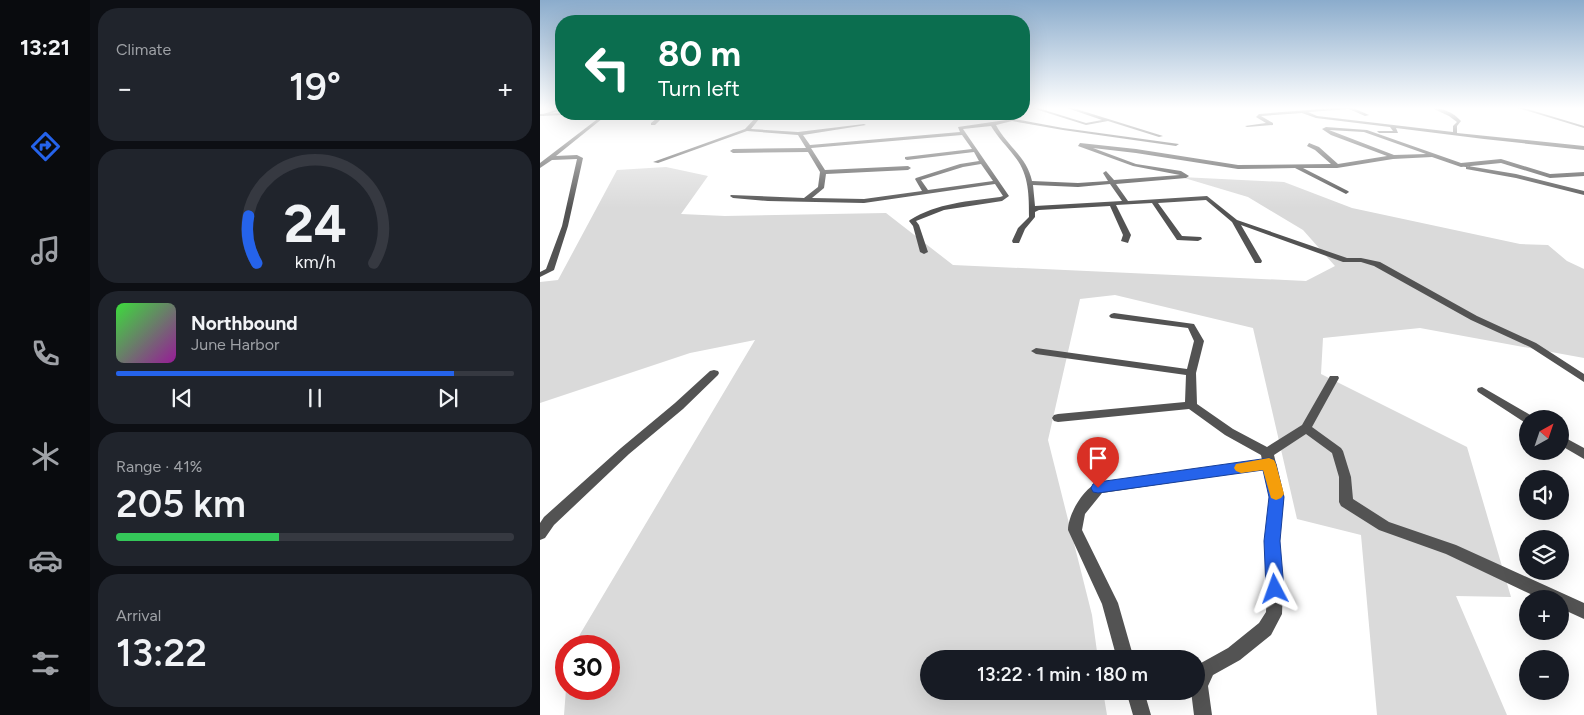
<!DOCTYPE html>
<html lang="en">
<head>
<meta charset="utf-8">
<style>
	body { margin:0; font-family:Figtree,sans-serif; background:#20242c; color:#f1f3f6; height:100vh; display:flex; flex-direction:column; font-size:19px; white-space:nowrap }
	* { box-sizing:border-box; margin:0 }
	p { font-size:16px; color:#9ea1a6 }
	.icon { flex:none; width:28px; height:28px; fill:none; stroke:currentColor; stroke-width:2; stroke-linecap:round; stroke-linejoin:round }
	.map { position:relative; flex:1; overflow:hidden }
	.sheet { display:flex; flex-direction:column; gap:8px; padding:8px; background:#0d0f14; width:450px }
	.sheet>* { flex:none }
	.hud { position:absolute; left:15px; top:15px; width:475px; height:105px; border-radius:20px; box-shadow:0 5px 20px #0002; background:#0b6e4f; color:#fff; overflow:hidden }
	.needle { width:32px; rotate:40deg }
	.buttons { position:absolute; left:979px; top:410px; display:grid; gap:10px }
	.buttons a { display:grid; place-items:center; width:50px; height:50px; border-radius:50%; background:#171b24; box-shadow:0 5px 20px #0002; font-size:25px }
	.speed { position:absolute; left:15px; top:635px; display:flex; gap:10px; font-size:25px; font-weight:700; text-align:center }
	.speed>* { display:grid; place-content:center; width:65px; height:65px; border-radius:50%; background:#171b24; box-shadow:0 5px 20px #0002; line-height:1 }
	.speed .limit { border:8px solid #d22; background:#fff; color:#111 }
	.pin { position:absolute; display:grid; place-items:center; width:42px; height:42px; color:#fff; margin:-51px -21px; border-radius:50% 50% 50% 0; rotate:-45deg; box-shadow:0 0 5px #0007 }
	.pin .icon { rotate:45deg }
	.me { position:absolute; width:55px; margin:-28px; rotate:356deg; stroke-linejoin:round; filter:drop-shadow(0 0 4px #0008) }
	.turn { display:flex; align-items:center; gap:18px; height:105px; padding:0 20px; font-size:22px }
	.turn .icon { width:65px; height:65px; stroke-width:2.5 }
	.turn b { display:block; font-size:35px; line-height:42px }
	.big { font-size:38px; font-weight:600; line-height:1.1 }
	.sheet .card { flex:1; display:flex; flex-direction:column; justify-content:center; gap:8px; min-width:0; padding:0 18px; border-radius:20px; background:#20242c }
	.sheet .dial { align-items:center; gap:0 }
	.dial svg { height:130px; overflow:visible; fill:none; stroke:#363941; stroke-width:7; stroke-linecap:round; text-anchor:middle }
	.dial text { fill:#f1f3f6; stroke:none }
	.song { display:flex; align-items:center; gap:15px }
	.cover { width:60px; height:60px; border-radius:8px; background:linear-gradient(135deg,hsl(120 70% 55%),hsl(300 70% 35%)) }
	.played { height:5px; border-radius:2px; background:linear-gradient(90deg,#2563eb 85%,#363941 85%) }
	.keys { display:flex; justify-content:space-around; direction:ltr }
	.heat { display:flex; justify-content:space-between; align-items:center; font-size:28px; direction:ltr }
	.charge { height:8px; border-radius:4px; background:linear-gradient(90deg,#34c759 41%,#363941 0) }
	.trip { position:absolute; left:380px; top:650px; width:285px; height:50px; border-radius:25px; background:#171b24; box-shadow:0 5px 20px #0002; font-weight:600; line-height:50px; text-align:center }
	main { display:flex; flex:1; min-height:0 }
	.menu { display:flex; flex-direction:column; width:90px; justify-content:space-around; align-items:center; background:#090b0e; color:#9ea1a6 }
	.menu .icon { width:35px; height:35px }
	.menu .active { color:#2563eb }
	.menu b { font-size:22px; color:#f1f3f6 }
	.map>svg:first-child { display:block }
	.green { fill:#dadada }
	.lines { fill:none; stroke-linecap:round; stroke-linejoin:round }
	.minor { fill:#535353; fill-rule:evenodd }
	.tertiary { fill:#535353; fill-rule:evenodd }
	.route { fill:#2563eb; stroke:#184099 }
	.slow { fill:#f59e0b }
</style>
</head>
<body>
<main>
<nav class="menu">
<b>13:21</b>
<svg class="icon active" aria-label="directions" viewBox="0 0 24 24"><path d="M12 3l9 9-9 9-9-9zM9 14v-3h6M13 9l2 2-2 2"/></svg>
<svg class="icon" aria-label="music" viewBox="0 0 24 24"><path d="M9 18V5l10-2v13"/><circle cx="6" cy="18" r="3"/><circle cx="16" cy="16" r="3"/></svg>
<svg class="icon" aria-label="phone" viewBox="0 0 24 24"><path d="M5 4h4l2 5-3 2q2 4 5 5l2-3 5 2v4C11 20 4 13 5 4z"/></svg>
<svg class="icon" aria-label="climate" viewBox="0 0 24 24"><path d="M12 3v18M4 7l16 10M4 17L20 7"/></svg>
<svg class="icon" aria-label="car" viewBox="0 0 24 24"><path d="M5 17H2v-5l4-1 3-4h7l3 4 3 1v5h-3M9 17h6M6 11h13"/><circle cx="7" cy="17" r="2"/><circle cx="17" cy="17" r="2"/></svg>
<svg class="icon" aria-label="filters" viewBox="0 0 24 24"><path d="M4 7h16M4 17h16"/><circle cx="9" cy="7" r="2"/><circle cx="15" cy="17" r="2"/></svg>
</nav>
<section class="sheet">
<div class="card"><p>Climate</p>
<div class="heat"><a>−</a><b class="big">19°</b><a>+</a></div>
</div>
<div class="card dial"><svg viewBox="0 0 100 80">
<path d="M14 69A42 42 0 1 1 86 69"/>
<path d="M14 69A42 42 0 0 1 9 40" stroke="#2563eb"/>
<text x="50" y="56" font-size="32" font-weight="700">24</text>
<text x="50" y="72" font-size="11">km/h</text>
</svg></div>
<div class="card">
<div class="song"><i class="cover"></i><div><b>Northbound</b><p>June Harbor</p></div></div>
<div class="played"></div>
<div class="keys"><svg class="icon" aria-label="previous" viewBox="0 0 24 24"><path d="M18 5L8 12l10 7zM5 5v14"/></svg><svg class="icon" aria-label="pause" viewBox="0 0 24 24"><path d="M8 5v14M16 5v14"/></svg><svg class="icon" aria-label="next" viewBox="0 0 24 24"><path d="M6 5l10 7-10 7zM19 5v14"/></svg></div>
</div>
<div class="card"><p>Range · 41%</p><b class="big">205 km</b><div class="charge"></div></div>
<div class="card"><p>Arrival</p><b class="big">13:22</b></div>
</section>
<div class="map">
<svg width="1044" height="715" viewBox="0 0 1044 715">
	<rect width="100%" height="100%" fill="#fff"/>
	<path class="green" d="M 126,167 L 168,176 L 141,214 L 185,216 L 346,213 L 413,265 L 766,281 L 795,266 L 763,230 L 708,197 L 641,177 L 744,182 L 812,208 L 980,244 L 1008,245 L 1027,261 L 1044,269 L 1044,358 L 880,328 L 783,338 L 781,374 L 927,447 L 971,597 L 916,596 L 967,715 L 837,715 L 821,535 L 757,519 L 713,328 L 575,295 L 540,299 L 508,440 L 552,615 L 558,659 L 389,659 L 389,691 L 563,691 L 567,715 L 24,715 L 26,689 L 69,689 L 69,646 L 33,646 L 215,340 L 150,353 L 0,403 L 0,282 L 18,280 L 77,170 Z"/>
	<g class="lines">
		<path class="minor" d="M 21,108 L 21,110 L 3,116 L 1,115 Z
			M 492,108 L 498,108 L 546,123 L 562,120 L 527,108 L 533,108 L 623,136 L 619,137 L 568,121 L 546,125 Z
			M 793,108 L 813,108 L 829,115 L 825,116 L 809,109 L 768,112 L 777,116 L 913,132 L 913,126 L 917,122 L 909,116 L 892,108 C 903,108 914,113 921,121 L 917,126 L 917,133 L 1044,146 L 1044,150 L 944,139 L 856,128 L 858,133 L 839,133 L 837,131 L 853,131 L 850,127 L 776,118 L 762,113 L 721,116 L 733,123 L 733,125 L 707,127 L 705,126 L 726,123 L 716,117 L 719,114 Z
			M 64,114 L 68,114 L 16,156 L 37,155 L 43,158 L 28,226 L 14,270 L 0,277 L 0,272 L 6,269 L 22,226 L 37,159 L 12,160 L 0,168 L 0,163 Z
			M 122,114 L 126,114 L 115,125 L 111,125 L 111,123 Z
			M 219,114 L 223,114 L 211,129 L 258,132 L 324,124 L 326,125 L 263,135 L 270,145 L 420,132 L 418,127 L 466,120 L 448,114 L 523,128 L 639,144 L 636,146 L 523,130 L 472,121 L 456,125 C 467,146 487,157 492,181 L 538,183 L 568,181 L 563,173 L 566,171 L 574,180 L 640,175 L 593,166 L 538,146 L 540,143 L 596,149 L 698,165 L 791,164 L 775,150 L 767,146 L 769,143 L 779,147 L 798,164 L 847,156 L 791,135 L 782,129 L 786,127 L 827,130 L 921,163 L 961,159 L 1010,174 L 1044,172 L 1044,176 L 1010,178 L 961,163 L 921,167 L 892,157 L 853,159 L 797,168 L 763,168 L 808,191 L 809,192 L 806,194 L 755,168 L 698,169 L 596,153 L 553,148 L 596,164 L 641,171 L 649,176 L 646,178 L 576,184 L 588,201 L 667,196 L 697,220 L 807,258 L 821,258 L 840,262 L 937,316 L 996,343 L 1044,374 L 1044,382 L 990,347 L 931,320 L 834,266 L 821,262 L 803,262 L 701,225 L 722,261 L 721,263 L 715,263 L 692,222 L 666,200 L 618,203 L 642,236 L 661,237 L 662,239 L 658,241 L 637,240 L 612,203 L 576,205 L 591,235 L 588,243 L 581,241 L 583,235 L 570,206 L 499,210 L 495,212 L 495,217 L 485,229 L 479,243 L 473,243 L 472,241 L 478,228 L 489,217 C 489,196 489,174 475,157 C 467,146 458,138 451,126 L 423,129 L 469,196 L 462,201 L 404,210 L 376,221 L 379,225 L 388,252 L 384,254 L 380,252 L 373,226 L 369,221 L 370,220 C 397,203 429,201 460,197 L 463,196 L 455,184 L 324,203 L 228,201 L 193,198 L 190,196 L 191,195 L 264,198 L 278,187 L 280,172 L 268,152 L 193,153 L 190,151 L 193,149 L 266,148 L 258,135 L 207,131 L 118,163 L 113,162 L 205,129 ZM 789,130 L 824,132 L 886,154 L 854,155 ZM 422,135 L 432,149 L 365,157 L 365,159 L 367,160 L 434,152 L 439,161 L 420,164 L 376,178 L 375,179 L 382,191 L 324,199 L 272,198 L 284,188 L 286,174 L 368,170 L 371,168 L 368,166 L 285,170 L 271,148 ZM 441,164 L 453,181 L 388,190 L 381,180 L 423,167 ZM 570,184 L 582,201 L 495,206 L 493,185 L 538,187 Z
			M 928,166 L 976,174 L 1044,191 L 1044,195 L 976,178 L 926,169 L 926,167 Z
			M 574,313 L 654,324 L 664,341 L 656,373 L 657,404 L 693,429 L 727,447 L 762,425 L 790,376 L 798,376 L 799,378 L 772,427 L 801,448 L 803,451 L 811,477 L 813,499 L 849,522 L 916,545 L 1044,603 L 1044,619 L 1020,608 L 1020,599 L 1001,599 L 906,554 L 839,530 L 801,506 L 799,502 L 799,477 L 792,453 L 766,434 L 734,455 L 744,497 L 739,541 L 743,589 L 742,614 L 731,635 L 700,660 L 673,675 L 668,686 L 672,715 L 654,715 L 651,691 L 656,691 L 656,673 L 661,663 L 688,648 L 719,623 L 726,612 L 727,589 L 725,541 L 730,497 L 724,469 L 562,493 L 545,514 L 542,530 L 578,603 L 594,659 L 577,659 L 562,604 L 528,530 C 528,515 543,488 558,483 L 722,460 L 721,455 L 685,435 L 649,409 L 518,422 L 514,421 L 512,418 L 514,415 L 518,414 L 645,402 L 646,375 L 496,354 L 491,351 L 496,348 L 647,369 L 654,341 L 648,328 L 571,318 L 569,316 L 571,314 Z
			M 174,370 L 178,371 L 179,373 L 178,375 L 143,409 L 89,454 L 14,525 L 5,538 L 0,540 L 0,523 L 4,517 L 81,448 L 135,403 L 170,371 Z
			M 942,387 L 992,416 L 994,419 L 988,419 L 988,423 L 984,422 L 938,392 L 937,390 L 938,388 Z
			M 1020,435 L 1044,448 L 1044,459 L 1020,445 Z
			M 586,691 L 604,691 L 611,715 L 593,715 Z"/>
		<path class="tertiary" d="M 978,108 L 984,108 L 1044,126 L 1044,128 Z
			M 21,113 L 23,115 L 0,116 L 0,114 Z"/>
	</g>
	<linearGradient id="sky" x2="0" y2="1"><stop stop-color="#8baccc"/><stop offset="0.52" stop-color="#fff"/><stop offset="1" stop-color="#fff" stop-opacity="0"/></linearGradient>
	<rect width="1044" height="208" fill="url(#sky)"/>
	<path class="route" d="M 729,458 L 734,460 L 736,464 L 744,497 L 740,541 L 744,589 L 741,595 L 735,597 L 729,595 L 726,589 L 724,541 L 729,497 L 723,470 L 558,493 L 553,492 L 551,488 L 553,484 L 558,482 Z"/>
	<path class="slow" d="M 729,458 L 734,460 L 736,464 L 744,494 L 741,498 L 736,500 L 731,498 L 723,470 L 701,473 L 696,471 L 694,468 L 696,464 Z"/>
</svg>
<div class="buttons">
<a><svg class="needle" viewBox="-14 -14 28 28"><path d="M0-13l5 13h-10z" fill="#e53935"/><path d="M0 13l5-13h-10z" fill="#9ea1a6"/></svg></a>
<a><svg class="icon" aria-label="sound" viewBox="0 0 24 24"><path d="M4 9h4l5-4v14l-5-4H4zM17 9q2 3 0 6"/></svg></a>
<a><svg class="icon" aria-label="layers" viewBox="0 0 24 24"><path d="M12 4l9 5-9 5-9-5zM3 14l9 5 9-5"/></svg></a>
<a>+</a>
<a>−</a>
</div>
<div class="speed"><div class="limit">30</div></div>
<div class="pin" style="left:558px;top:488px;background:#d93025"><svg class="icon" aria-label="arrive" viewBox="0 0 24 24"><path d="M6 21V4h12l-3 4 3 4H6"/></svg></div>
<svg class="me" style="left:735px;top:589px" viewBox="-20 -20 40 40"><path d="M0-17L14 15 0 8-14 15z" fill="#2563eb" stroke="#fff" stroke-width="4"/></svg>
<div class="trip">13:22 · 1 min · 180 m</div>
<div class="hud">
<div class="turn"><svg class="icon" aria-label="left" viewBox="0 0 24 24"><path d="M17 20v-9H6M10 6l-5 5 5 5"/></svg><div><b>80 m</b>Turn left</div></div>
</div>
</div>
</main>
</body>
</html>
